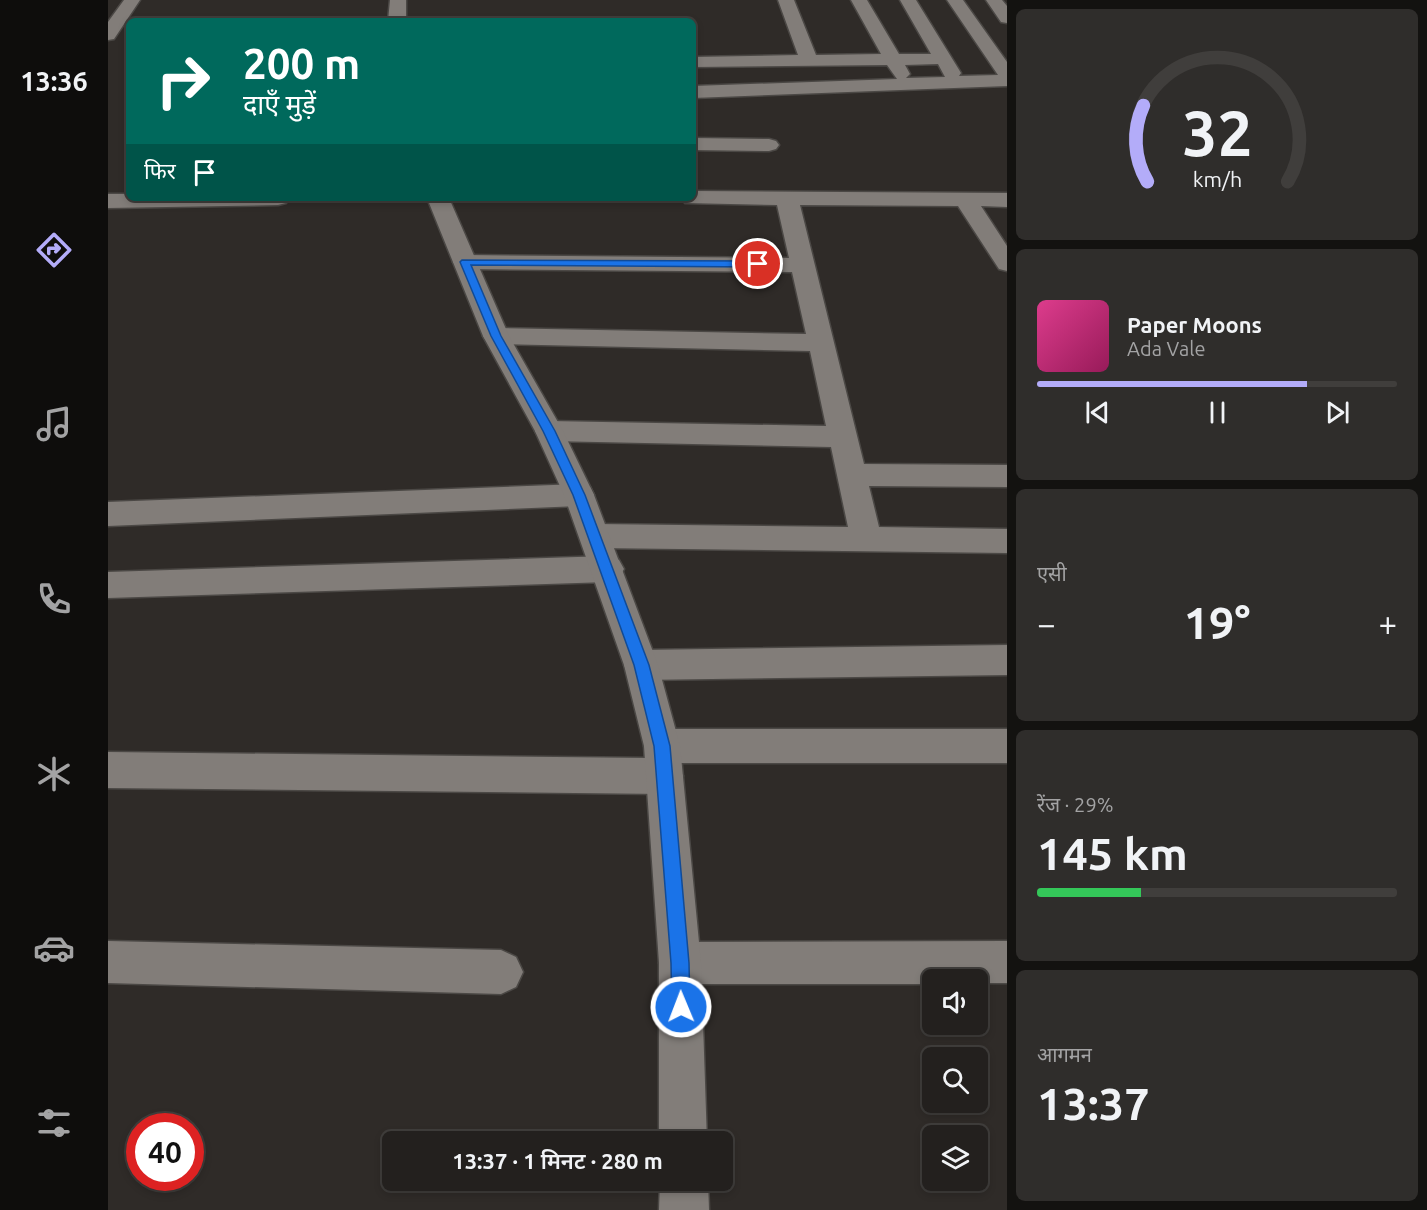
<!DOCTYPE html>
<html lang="hi">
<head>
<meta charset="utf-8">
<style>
	body { margin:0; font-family:Ubuntu,"Noto Sans Devanagari",sans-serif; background:#2f2d2b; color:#f1f3f6; height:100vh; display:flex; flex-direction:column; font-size:22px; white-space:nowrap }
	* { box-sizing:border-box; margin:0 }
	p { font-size:20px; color:#a3a3a4 }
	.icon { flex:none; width:33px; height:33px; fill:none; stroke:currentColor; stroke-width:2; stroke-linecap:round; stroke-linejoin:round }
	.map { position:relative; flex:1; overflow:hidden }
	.details { display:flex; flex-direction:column; gap:9px; padding:9px; background:#131210; width:420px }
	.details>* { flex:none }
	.hud { position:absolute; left:18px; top:18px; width:570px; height:183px; border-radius:9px; box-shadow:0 3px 9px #0003,0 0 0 2px #403e3c; background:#00695c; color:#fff; overflow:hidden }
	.fabs { position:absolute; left:814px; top:969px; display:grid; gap:12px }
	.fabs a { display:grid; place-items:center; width:66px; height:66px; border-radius:9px; background:#23201e; box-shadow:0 3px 9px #0003,0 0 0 2px #403e3c; font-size:30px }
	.speed { position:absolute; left:18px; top:1113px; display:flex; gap:12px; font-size:30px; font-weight:700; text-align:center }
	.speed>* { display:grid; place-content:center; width:78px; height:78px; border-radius:50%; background:#23201e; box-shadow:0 3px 9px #0003,0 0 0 2px #403e3c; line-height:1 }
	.speed .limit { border:9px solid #d22; background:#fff; color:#111 }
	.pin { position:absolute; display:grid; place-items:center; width:51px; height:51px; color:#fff; margin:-26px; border:3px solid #fff; border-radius:50%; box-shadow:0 2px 6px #0007 }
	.me { position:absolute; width:66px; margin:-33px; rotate:359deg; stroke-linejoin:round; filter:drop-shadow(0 0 4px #0008) }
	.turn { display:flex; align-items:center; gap:21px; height:126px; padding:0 18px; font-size:27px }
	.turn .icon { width:78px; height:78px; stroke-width:2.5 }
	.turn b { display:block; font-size:42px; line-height:51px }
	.then { display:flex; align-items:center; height:57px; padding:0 18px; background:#0003; gap:12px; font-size:22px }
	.big { font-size:45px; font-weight:600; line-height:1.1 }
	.details .card { flex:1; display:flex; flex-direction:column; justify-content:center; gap:9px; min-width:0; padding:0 21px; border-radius:9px; background:#2f2d2b }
	.details .dial { align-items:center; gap:0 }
	.dial svg { height:156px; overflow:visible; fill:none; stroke:#403e3c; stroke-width:7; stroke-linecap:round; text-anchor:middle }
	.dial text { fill:#f1f3f6; stroke:none }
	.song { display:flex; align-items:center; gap:18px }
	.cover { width:72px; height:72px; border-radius:9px; background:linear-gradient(135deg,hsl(330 70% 55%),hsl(330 70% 35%)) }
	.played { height:6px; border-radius:3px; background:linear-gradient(90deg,#b3acf9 75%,#403e3c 75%) }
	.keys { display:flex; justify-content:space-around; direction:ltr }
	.heat { display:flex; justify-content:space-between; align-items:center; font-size:33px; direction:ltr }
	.charge { height:9px; border-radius:4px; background:linear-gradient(90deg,#34c759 29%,#403e3c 0) }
	.trip { position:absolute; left:274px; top:1131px; width:351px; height:60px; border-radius:9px; background:#23201e; box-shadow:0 3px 9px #0003,0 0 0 2px #403e3c; font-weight:600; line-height:60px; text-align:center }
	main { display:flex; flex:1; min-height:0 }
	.menu { display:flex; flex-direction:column; width:108px; justify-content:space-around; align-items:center; background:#0e0d0c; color:#a3a3a4 }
	.menu .icon { width:42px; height:42px }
	.menu .active { color:#b3acf9 }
	.menu b { font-size:27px; color:#f1f3f6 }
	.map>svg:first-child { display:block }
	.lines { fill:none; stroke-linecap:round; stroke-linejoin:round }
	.minor-casing { stroke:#4b4845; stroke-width:3 }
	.tertiary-casing { stroke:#4b4845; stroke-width:3 }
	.minor { fill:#827d79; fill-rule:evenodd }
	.tertiary { fill:#827d79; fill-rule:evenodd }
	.route { fill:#1a73e8; stroke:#114b97; stroke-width:1.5 }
</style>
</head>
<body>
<main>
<nav class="menu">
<b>13:36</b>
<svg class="icon active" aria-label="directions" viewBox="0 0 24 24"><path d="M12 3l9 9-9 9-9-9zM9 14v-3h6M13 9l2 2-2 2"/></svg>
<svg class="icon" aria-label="music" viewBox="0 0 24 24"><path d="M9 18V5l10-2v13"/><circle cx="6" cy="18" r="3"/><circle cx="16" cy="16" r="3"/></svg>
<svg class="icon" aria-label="phone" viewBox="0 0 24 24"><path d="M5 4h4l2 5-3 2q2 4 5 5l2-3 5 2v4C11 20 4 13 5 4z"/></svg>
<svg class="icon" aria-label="climate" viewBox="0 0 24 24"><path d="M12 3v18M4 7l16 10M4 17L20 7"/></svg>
<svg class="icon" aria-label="car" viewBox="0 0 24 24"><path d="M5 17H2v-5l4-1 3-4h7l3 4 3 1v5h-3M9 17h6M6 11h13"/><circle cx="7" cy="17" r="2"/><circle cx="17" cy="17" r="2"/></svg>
<svg class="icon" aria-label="filters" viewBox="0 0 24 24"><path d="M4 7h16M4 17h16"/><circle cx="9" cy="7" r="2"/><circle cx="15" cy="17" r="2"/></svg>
</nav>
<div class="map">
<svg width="899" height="1210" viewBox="0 0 899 1210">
	<rect width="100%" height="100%" fill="#2f2b28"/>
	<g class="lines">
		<defs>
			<path id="minor" d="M 16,0 L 32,0 L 6,39 L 0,40 L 0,22 Z
				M 670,0 L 686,0 L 708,55 L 773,54 L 743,0 L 759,0 L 791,54 L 823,54 L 792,0 L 808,0 L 853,73 L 851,76 L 890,75 L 839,0 L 855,0 L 899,62 L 899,86 L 585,98 L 585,86 L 789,79 L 779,65 L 585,67 L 585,57 L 690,55 ZM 830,64 L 837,77 L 798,78 L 802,74 L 797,65 Z
				M 878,0 L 894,0 L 899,6 L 899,23 L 893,22 Z
				M 585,138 L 661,139 L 668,141 L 671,145 L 668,149 L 661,151 L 585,150 Z
				M 585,191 L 899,193 L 899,207 L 873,206 L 899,246 L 899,271 L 891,269 L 850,206 L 692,205 L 756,464 L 899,465 L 899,487 L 761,486 L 771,527 L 899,529 L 899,553 L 488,548 L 477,545 L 472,536 L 477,527 L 488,524 L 740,527 L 723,447 L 441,441 L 431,438 L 427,431 L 431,424 L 441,421 L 718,426 L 702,351 L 388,344 L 379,342 L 375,336 L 379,330 L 388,328 L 698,334 L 684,272 L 357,269 L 349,267 L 345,262 L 349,257 L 357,255 L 681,258 L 669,205 L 577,203 L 574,198 L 585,198 Z
				M 471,484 L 482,487 L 486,495 L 482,503 L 471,506 L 0,526 L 0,502 Z
				M 500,556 L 511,560 L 516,569 L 511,578 L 500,582 L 0,598 L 0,572 Z
				M 899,645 L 899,675 L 533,680 L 521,676 L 516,665 L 521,654 L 533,650 Z
				M 554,729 L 899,729 L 899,763 L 569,763 L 575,776 L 569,789 L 556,794 L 0,788 L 0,752 L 541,758 L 536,746 L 541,734 Z
				M 0,941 L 393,950 L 408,957 L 415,972 L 408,987 L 393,994 L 0,983 Z
				M 899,941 L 899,983 L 870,983 L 870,980 L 825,980 L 825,984 L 572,984 L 557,978 L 551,963 L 557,948 L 572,942 Z"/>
			<path id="tertiary" d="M 282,0 L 298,0 L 298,21 L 280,21 Z
				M 0,194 L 21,194 L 21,198 L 181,198 L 178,203 L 170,205 L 0,208 Z
				M 319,198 L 341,198 L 401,336 L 455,431 L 486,495 L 550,665 L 572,746 L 593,963 L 599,1142 L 551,1142 L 551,963 L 536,746 L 516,665 L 456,495 L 427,431 L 375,336 Z
				M 552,1180 L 600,1180 L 601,1210 L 551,1210 Z"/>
		</defs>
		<use href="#minor" class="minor-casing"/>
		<use href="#tertiary" class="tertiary-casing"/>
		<use href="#minor" class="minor"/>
		<use href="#tertiary" class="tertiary"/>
	</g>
	<path class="route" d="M 354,260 L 650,261 L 655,264 L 650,267 L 363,265 L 393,336 L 447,431 L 477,495 L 541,665 L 562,746 L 581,963 L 582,1007 L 579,1014 L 573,1016 L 567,1014 L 564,1007 L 563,963 L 546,746 L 526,665 L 465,495 L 435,431 L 383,336 L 352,262 Z"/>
</svg>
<div class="fabs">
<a><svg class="icon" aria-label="sound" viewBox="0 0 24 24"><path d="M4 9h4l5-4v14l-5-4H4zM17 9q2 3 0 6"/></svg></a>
<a><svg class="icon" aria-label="search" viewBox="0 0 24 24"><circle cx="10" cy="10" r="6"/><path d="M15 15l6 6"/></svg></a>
<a><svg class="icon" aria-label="layers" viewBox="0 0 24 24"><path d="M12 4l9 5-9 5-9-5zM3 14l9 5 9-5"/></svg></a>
</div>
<div class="speed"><div class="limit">40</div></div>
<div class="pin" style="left:650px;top:264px;background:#d93025"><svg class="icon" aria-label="arrive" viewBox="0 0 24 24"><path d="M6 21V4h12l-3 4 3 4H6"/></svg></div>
<svg class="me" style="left:573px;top:1007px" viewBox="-20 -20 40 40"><circle r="17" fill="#1a73e8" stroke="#fff" stroke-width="3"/><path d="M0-11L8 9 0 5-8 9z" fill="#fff"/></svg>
<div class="trip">13:37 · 1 मिनट · 280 m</div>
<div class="hud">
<div class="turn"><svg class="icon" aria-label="right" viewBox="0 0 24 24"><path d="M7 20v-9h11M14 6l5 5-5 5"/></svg><div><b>200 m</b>दाएँ मुड़ें</div></div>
<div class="then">फिर<svg class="icon" aria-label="arrive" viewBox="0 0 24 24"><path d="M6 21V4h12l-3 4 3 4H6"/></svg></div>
</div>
</div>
<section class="details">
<div class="card dial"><svg viewBox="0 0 100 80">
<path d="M14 69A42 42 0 1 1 86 69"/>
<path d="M14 69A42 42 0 0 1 12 30" stroke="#b3acf9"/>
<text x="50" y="56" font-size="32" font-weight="700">32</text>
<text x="50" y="72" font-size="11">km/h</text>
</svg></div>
<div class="card">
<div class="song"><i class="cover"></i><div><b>Paper Moons</b><p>Ada Vale</p></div></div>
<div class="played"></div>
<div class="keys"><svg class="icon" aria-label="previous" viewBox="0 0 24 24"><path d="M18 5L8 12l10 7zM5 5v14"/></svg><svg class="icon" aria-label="pause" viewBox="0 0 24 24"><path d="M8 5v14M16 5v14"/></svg><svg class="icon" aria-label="next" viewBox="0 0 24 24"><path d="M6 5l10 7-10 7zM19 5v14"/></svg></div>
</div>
<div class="card"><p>एसी</p>
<div class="heat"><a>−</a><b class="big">19°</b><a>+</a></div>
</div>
<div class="card"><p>रेंज · 29%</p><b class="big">145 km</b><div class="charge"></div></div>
<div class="card"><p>आगमन</p><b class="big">13:37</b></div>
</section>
</main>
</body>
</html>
